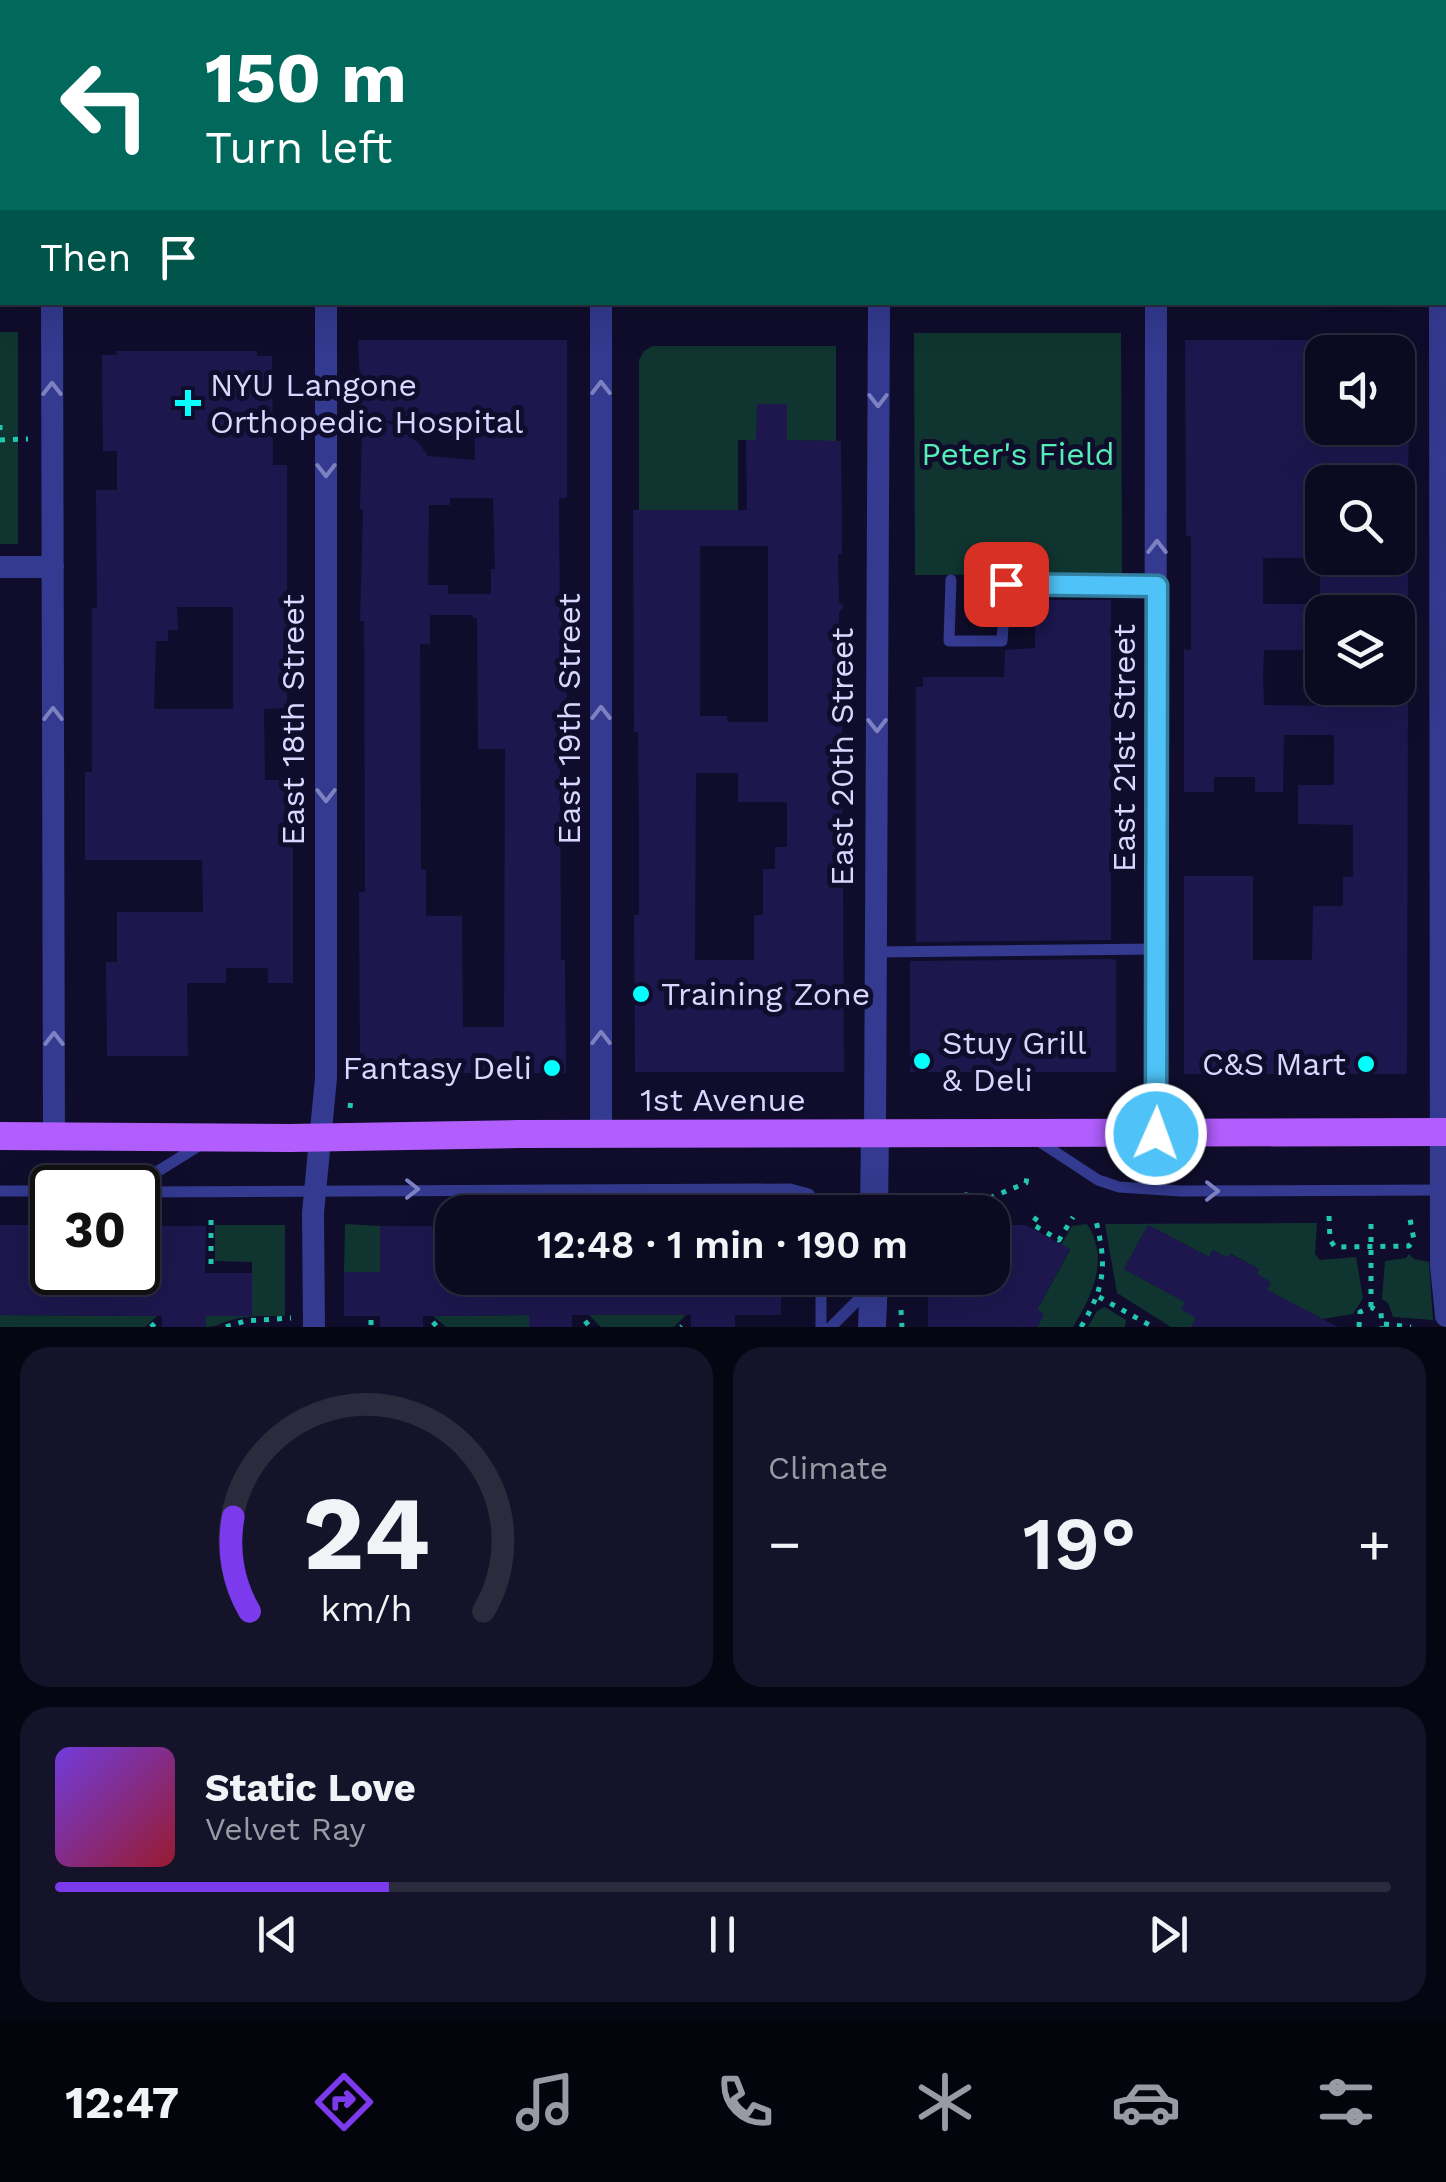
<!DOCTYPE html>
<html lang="en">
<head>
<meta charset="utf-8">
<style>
	body { margin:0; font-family:"Work Sans",sans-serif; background:#141329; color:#f1f3f6; height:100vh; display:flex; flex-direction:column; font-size:38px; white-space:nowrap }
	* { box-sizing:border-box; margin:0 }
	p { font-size:32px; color:#9a9aa5 }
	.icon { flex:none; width:55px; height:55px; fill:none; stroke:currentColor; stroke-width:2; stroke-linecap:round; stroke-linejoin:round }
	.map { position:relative; height:1327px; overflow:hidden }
	.side { display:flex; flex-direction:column; gap:20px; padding:20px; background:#060612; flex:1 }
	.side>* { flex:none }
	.banner { position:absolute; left:0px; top:0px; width:1448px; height:305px; box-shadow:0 10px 40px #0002,0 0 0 2px #2b2b3e; background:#00695c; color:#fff; overflow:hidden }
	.buttons { position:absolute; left:1305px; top:335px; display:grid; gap:20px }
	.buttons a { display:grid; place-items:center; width:110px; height:110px; border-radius:20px; background:#0b0a20; box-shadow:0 10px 40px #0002,0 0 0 2px #2b2b3e; font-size:50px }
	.speed { position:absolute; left:30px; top:1165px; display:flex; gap:20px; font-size:50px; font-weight:700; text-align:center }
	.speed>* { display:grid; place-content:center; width:130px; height:130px; border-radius:50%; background:#0b0a20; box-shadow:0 10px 40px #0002,0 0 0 2px #2b2b3e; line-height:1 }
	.speed .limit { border:5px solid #111; border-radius:15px; background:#fff; color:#111 }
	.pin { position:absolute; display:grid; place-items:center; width:85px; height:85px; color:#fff; margin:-42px; border-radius:20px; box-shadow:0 5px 15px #0006 }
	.me { position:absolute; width:110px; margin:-55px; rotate:2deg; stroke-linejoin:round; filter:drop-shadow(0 0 8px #0008) }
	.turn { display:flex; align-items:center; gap:35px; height:210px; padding:0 40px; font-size:45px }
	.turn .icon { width:130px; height:130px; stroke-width:2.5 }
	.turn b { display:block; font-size:70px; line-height:85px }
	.then { display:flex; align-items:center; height:95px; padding:0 40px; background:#0003; gap:20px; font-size:38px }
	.big { font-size:75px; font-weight:600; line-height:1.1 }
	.side .card { flex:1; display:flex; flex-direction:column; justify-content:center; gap:15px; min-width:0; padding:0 35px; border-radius:30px; background:#141329 }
	.side .dial { align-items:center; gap:0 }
	.dial svg { height:260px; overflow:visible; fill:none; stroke:#2b2b3e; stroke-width:7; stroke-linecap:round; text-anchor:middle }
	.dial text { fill:#f1f3f6; stroke:none }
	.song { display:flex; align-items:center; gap:30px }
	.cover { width:120px; height:120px; border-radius:15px; background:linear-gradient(135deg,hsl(260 70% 55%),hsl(350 70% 35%)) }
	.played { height:10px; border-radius:5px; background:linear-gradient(90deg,#7c3aed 25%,#2b2b3e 25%) }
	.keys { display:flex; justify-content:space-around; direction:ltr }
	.heat { display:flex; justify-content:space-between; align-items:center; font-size:55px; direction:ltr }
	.side .tiles { flex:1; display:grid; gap:20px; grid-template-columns:1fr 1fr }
	.card:last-child { grid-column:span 2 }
	.trip { position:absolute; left:435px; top:1195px; width:575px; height:100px; border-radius:30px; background:#0b0a20; box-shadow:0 10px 40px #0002,0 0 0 2px #2b2b3e; font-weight:600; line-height:100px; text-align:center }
	.tabs { display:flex; height:160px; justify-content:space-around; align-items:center; background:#04040d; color:#9a9aa5 }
	.tabs .icon { width:70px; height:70px }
	.tabs .on { color:#7c3aed }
	.tabs b { font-size:45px; color:#f1f3f6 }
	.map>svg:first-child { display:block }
	.green { fill:#103530 }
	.building { fill:#1d174e; fill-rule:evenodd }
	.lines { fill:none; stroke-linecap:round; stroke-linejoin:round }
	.path { stroke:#22c8ad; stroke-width:5; stroke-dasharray:5 8; stroke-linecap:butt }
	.service { stroke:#333a8f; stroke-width:11 }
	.minor { stroke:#333a8f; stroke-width:22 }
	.tertiary { stroke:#333a8f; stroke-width:28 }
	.primary { stroke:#b25eff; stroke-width:28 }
	.oneway { stroke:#7d81c1 }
	.route-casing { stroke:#337fa1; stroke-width:25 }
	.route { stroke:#4fc3f7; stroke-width:18 }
	.poi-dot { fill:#03fffe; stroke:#0f0d2b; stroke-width:4 }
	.labels { text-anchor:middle; stroke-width:10; stroke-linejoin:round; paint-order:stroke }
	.poi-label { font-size:32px; fill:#d7d7ff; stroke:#0f0d2b; text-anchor:start }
	.park-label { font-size:32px; fill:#55edb7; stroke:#0f0d2b }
	.street-label { font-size:32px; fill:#d7d7ff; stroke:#0f0d2b }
</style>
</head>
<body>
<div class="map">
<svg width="1446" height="1327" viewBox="0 0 1446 1327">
	<rect width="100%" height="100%" fill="#0f0d2b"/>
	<path class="green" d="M 0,13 L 2,13 L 2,232 L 0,232 Z
		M 0,332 L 18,332 L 18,544 L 0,544 Z
		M 914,333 L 1121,333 L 1122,574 L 915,575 Z
		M 652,346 L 836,346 L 836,441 L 738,440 L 738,510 L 639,510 L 639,360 L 644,351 Z
		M 1317,1223 L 1315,1254 L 1320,1260 L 1356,1257 L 1363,1298 L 1353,1314 L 1322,1319 L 1267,1290 L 1257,1274 L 1259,1269 L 1231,1254 L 1228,1258 L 1213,1250 L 1209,1257 L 1148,1225 L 1124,1269 L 1185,1302 L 1196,1318 L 1193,1324 L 1198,1327 L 1171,1327 L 1117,1293 L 1105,1224 Z
		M 345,1224 L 380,1226 L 380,1272 L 344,1272 Z
		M 1087,1224 C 1110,1259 1092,1296 1073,1327 L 1037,1327 L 1044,1314 L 1037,1310 L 1070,1250 L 1061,1245 L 1072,1226 Z
		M 215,1225 L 285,1225 L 285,1316 C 266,1316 248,1315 231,1320 C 220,1323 217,1327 206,1327 L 206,1316 L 252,1315 L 252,1262 L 215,1261 Z
		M 1409,1254 L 1414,1259 L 1429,1262 L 1433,1320 L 1393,1317 L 1388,1303 L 1382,1299 L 1385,1261 L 1406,1258 Z
		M 1105,1307 L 1126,1320 L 1125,1327 L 1088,1327 L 1097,1311 Z
		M 0,1315 L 157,1316 L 145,1327 L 0,1327 Z
		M 529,1315 L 529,1327 L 446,1327 L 433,1316 Z
		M 589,1315 L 686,1315 L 674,1327 L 601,1327 Z"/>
	<path class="building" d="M 358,340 L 567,340 L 567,498 L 559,498 L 559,521 L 560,618 L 566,618 L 567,757 L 560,757 L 561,960 L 565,960 L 566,1073 L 360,1073 L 359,892 L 365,892 L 365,870 L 364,621 L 360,621 L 363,509 L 360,509 L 362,429 ZM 457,419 L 474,420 L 475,460 L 428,456 L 419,443 L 386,421 ZM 450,498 L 493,498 L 495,569 L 491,569 L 491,594 L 448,594 L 448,585 L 428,585 L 429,505 L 450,505 ZM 430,615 L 473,615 L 473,618 L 477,618 L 478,749 L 505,749 L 504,1027 L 463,1027 L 462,916 L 426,916 L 426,870 L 421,870 L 420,644 L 430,644 Z
		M 1185,340 L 1322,340 L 1322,428 L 1409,428 L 1408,482 L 1322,482 L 1322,558 L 1408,558 L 1408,612 L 1322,612 L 1322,650 L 1264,650 L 1263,678 L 1264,705 L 1334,706 L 1335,688 L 1408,688 L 1407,1074 L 1184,1074 L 1184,876 L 1253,876 L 1253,960 L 1312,960 L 1313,906 L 1343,906 L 1343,877 L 1353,877 L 1353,825 L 1298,824 L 1298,785 L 1334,785 L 1334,735 L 1284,735 L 1283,792 L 1255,792 L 1255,777 L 1214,777 L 1214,792 L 1184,792 L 1184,649 L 1191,650 L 1191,537 L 1186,535 ZM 1263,558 L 1320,558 L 1320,604 L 1263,604 Z
		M 116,351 L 257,351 L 257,356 L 272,356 L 273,465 L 287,465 L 287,708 L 264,709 L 265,780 L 293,780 L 293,983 L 268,983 L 268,968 L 226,968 L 226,983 L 187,983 L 188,1056 L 107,1056 L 106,962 L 117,962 L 117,912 L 203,912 L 202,860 L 85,860 L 85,772 L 92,772 L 92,608 L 97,608 L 96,490 L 117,490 L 117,451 L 103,451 L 102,355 L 117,355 ZM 177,607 L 233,607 L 233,709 L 154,709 L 156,641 L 168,641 L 168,630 L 178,630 Z
		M 757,404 L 787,404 L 787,440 L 841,441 L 842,554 L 838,554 L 839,602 L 844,607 L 839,612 L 839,636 L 844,641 L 839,646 L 839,693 L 842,693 L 844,1072 L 635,1072 L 634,915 L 639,915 L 639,825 L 638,732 L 634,732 L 633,510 L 747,510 L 746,440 L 756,440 ZM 700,546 L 768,546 L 768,722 L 728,722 L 727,716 L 700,716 ZM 696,773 L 738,773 L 738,802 L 787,802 L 787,847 L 775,847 L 775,869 L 763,869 L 763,915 L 754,915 L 754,960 L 695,960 Z
		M 1035,600 L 1111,600 L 1111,940 L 916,942 L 916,687 L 923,687 L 923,677 L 1004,677 L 1005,650 L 1035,648 Z
		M 1111,959 L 1116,960 L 1116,1072 L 910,1072 L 910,961 Z
		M 0,1225 L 52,1225 L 52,1272 L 138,1272 L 138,1226 L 206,1226 L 205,1273 L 252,1273 L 252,1316 L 206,1316 L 206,1327 L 162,1327 L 162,1316 L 0,1315 Z
		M 992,1225 L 1026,1225 L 1070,1249 L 1037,1310 L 1044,1314 L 1037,1327 L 928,1327 L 928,1278 L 992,1278 Z
		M 1148,1225 L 1209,1257 L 1212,1250 L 1228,1258 L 1230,1254 L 1259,1269 L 1257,1274 L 1271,1282 L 1267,1290 L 1338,1327 L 1191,1327 L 1196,1318 L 1181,1310 L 1185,1302 L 1124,1269 Z
		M 380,1226 L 452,1226 L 452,1278 L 781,1278 L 781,1315 L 735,1315 L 735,1327 L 691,1327 L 691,1315 L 572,1315 L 572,1327 L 529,1327 L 529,1315 L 423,1316 L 423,1327 L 380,1327 L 380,1316 L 344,1316 L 344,1272 L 380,1272 Z"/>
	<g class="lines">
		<path class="path" d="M 0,95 L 2,104
			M 0,124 L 2,124
			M 0,143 L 2,132
			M 0,425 L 0,430
			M 0,440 L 28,439
			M 350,1108 L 351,1098
			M 947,1212 L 961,1194 L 987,1199 L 1026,1183 L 1027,1176
			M 1329,1216 L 1330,1240 L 1335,1247 L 1409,1246 L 1414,1240 L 1409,1214
			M 1037,1217 L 1032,1224 L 1059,1240 L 1073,1217
			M 211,1264 L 211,1214
			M 1099,1297 L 1153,1327
			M 1371,1307 L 1371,1216
			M 901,1310 L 902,1327
			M 371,1320 L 371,1327
			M 585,1321 L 590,1327
			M 433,1322 L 437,1327
			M 1384,1324 L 1411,1327
			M 151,1327 L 156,1322
			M 226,1327 L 245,1321 L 291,1318
			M 681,1327 L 682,1326
			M 1081,1327 C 1106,1285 1107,1264 1095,1217
			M 1359,1327 L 1360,1312 L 1371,1307 L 1381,1313 L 1382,1327"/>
		<path class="service" d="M 951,580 L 949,641 L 1002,641 L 1006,584 L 1157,586
			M 877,952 L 1157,949
			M 1034,1138 L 1098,1180 L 1119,1187 L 1181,1191 L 1442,1190
			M 131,1188 L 200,1145
			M 0,1191 L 52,1191
			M 138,1192 L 790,1189 L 809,1194 L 820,1212
			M 821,1278 L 821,1327
			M 831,1327 L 870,1288"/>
		<path class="minor" d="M 51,0 L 51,2
			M 328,0 L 328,2
			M 603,0 L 603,2
			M 881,0 L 881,2
			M 1154,0 L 1154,2
			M 1444,0 L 1444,2
			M 52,302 L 54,1137
			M 1440,302 L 1441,1266 L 1446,1316
			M 0,567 L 53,567
			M 875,1132 L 879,302
			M 1155,1134 L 1156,302
			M 601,1136 L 601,302
			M 314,1327 L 313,1213 L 326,1078 L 326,302"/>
		<path class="tertiary" d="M 874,1212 L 875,1132
			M 872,1327 L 874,1278"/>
		<path class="primary" d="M 1445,281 L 1446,281
			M 0,282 L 2,282
			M 0,1136 L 290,1138 L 518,1134 L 1446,1132"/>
	</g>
	<defs><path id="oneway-chevron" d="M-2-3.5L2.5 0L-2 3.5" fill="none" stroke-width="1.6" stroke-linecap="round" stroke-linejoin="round" transform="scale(2.5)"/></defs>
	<g class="oneway">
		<use href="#oneway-chevron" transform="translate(601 388) rotate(-90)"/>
		<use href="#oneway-chevron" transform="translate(52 389) rotate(-90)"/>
		<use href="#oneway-chevron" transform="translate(878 400) rotate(90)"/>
		<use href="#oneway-chevron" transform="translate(326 470) rotate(90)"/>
		<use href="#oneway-chevron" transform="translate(1157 547) rotate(-90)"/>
		<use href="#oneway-chevron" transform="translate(601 713) rotate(-90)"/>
		<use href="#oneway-chevron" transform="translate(53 714) rotate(-90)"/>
		<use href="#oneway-chevron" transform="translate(877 725) rotate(90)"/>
		<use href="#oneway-chevron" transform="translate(326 795) rotate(90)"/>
		<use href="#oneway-chevron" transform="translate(601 1038) rotate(-90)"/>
		<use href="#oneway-chevron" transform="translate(54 1039) rotate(-90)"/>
		<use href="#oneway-chevron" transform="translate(412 1189)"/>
		<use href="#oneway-chevron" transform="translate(1212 1191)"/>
	</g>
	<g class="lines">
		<defs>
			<path id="route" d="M 1006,584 L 1157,586 L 1156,1134"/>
		</defs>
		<use href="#route" class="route-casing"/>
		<use href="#route" class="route"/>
	</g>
	<g class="poi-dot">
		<path d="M183 388h10v10h10v10h-10v10h-10v-10h-10v-10h10z"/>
		<circle cx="641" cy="994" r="10"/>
		<circle cx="922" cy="1061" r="10"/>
		<circle cx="1366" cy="1064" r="10"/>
		<circle cx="552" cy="1068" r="10"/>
	</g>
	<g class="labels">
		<g class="poi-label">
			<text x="210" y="396">NYU Langone<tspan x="210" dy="37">Orthopedic Hospital</tspan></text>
			<text x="661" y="1005">Training Zone</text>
			<text x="942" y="1054">Stuy Grill<tspan x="942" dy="37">&amp; Deli</tspan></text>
			<text x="1346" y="1075" text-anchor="end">C&amp;S Mart</text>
			<text x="532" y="1079" text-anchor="end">Fantasy Deli</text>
		</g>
		<g class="park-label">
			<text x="1018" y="465">Peter's Field</text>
		</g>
		<g class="street-label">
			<text transform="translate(569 719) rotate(-90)" y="11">East 19th Street</text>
			<text transform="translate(293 720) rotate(-90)" y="11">East 18th Street</text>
			<text transform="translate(1124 748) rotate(-90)" y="11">East 21st Street</text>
			<text transform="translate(842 757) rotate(-90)" y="11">East 20th Street</text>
			<text x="723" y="1111">1st Avenue</text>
		</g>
	</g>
</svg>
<div class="buttons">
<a><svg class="icon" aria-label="sound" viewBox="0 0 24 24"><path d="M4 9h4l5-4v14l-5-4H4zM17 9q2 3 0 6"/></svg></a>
<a><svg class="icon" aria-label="search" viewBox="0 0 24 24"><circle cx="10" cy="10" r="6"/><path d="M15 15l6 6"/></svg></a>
<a><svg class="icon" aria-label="layers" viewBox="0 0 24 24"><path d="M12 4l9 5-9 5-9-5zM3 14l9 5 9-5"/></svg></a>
</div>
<div class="speed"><div class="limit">30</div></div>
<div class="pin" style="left:1006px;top:584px;background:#d93025"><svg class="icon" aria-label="arrive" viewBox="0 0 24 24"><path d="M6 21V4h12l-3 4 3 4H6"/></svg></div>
<svg class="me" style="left:1156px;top:1134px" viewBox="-20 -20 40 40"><circle r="17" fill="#4fc3f7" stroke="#fff" stroke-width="3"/><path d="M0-11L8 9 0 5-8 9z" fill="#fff"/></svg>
<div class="trip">12:48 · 1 min · 190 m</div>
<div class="banner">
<div class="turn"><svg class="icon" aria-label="left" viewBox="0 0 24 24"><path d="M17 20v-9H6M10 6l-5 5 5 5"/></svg><div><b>150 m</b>Turn left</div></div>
<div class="then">Then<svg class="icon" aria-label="arrive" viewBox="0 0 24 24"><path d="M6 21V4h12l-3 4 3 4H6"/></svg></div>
</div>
</div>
<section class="side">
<div class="tiles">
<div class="card dial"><svg viewBox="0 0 100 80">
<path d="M14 69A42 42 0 1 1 86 69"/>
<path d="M14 69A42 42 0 0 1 9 40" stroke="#7c3aed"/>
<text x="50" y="56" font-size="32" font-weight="700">24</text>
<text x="50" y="72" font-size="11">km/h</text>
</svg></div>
<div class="card"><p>Climate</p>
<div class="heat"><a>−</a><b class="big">19°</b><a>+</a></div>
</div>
<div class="card">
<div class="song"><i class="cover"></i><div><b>Static Love</b><p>Velvet Ray</p></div></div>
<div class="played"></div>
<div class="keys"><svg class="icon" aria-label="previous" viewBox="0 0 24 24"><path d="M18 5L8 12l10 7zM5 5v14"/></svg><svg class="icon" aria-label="pause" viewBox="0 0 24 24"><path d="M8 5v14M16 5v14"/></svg><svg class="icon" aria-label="next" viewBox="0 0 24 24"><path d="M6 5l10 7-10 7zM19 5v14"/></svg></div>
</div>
</div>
</section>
<nav class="tabs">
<b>12:47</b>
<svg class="icon on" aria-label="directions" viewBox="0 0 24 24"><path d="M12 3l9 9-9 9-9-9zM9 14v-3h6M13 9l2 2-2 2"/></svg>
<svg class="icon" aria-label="music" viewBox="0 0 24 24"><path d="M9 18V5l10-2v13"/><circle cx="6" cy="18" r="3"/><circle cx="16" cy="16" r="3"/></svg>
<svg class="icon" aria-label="phone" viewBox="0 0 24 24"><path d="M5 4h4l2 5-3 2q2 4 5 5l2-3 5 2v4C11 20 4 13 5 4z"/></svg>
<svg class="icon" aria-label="climate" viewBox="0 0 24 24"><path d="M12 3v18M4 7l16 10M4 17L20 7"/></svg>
<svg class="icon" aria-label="car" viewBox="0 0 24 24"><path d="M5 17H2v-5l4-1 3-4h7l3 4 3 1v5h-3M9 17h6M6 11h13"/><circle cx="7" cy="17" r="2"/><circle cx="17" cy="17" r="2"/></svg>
<svg class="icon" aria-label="filters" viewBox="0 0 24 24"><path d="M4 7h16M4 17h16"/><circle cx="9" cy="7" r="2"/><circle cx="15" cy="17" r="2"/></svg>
</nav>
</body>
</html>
